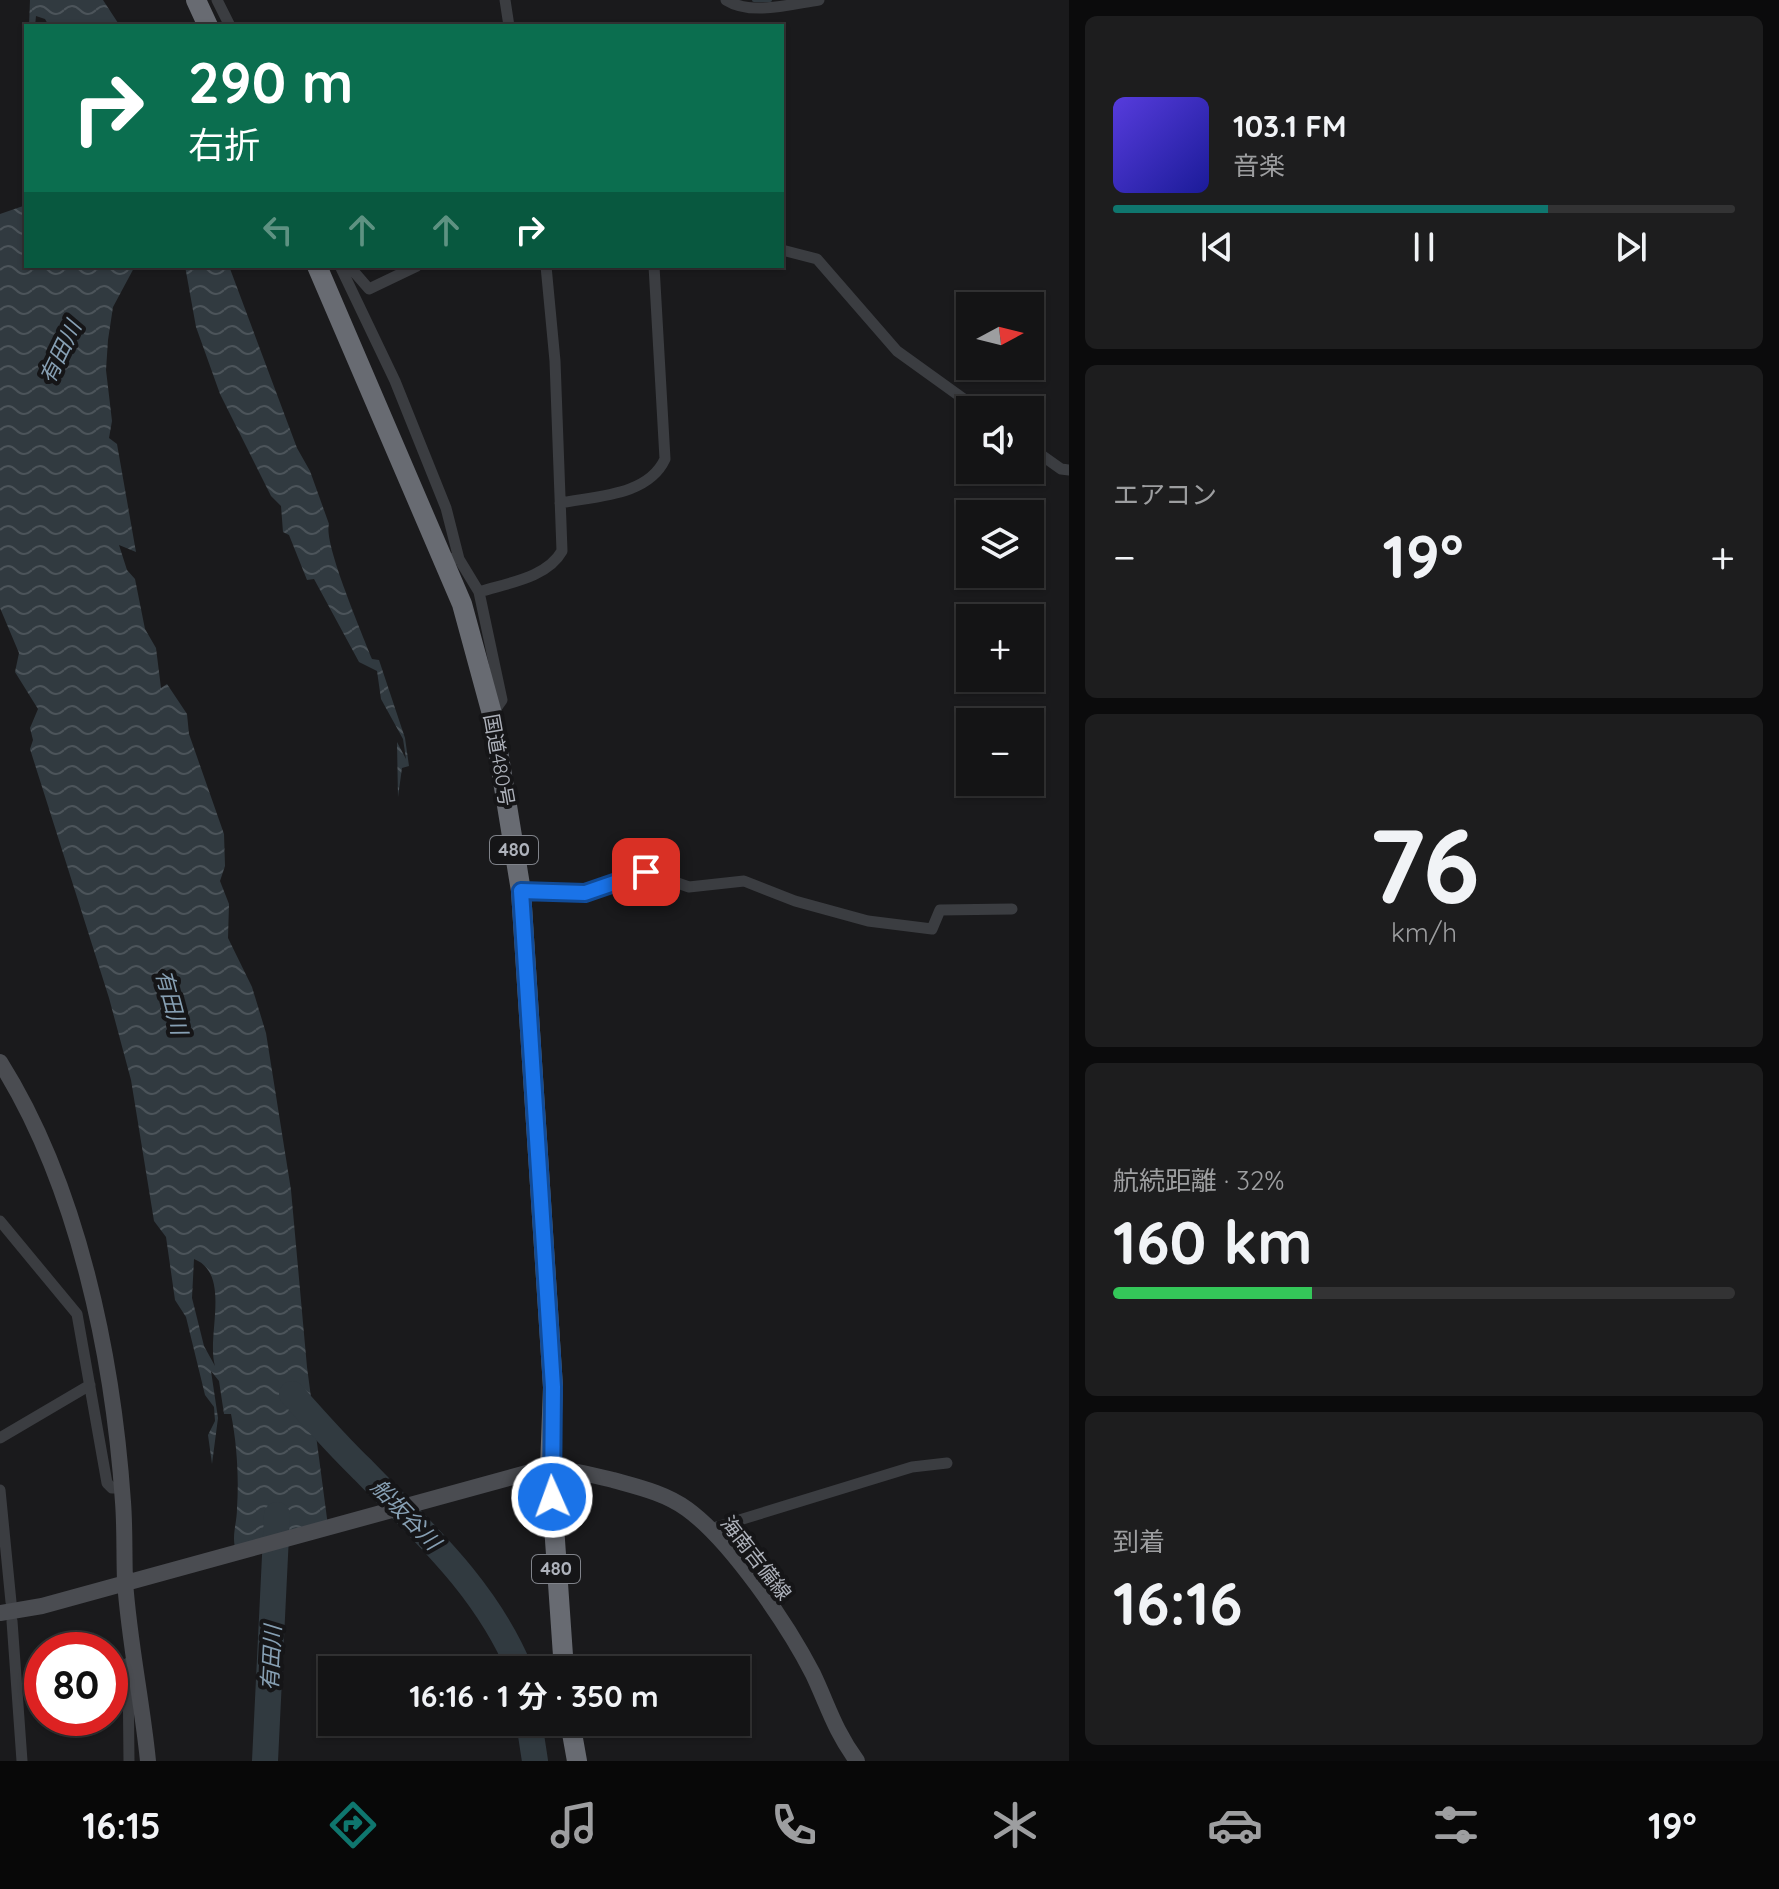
<!DOCTYPE html>
<html lang="ja">
<head>
<meta charset="utf-8">
<style>
	body { margin:0; font-family:Quicksand,"Noto Sans JP",sans-serif; background:#1d1d1e; color:#f1f3f6; height:100vh; display:flex; flex-direction:column; font-size:30px; white-space:nowrap }
	* { box-sizing:border-box; margin:0 }
	p { font-size:26px; color:#9d9ea0 }
	.icon { flex:none; width:44px; height:44px; fill:none; stroke:currentColor; stroke-width:2; stroke-linecap:round; stroke-linejoin:round }
	.map { position:relative; flex:1; overflow:hidden }
	.panel { display:flex; flex-direction:column; gap:16px; padding:16px; background:#0b0b0c; width:710px }
	.panel>* { flex:none }
	.hud { position:absolute; left:24px; top:24px; width:760px; height:244px; border-radius:0px; box-shadow:0 2px 6px #0004,0 0 0 2px #333334; background:#0b6e4f; color:#fff; overflow:hidden }
	.needle { width:52px; rotate:83deg }
	.fabs { position:absolute; left:956px; top:292px; display:grid; gap:16px }
	.fabs a { display:grid; place-items:center; width:88px; height:88px; border-radius:0px; background:#141415; box-shadow:0 2px 6px #0004,0 0 0 2px #333334; font-size:40px }
	.speed { position:absolute; left:24px; top:1632px; display:flex; gap:16px; font-size:40px; font-weight:700; text-align:center }
	.speed>* { display:grid; place-content:center; width:104px; height:104px; border-radius:50%; background:#141415; box-shadow:0 2px 6px #0004,0 0 0 2px #333334; line-height:1 }
	.speed .limit { border:12px solid #d22; background:#fff; color:#111 }
	.pin { position:absolute; display:grid; place-items:center; width:68px; height:68px; color:#fff; margin:-34px; border-radius:16px; box-shadow:0 4px 12px #0006 }
	.me { position:absolute; width:88px; margin:-44px; rotate:358deg; stroke-linejoin:round; filter:drop-shadow(0 0 6px #0008) }
	.turn { display:flex; align-items:center; gap:28px; height:168px; padding:0 32px; font-size:36px }
	.turn .icon { width:104px; height:104px; stroke-width:2.5 }
	.turn b { display:block; font-size:56px; line-height:68px }
	.lanes { display:flex; align-items:center; height:76px; padding:0 32px; background:#0003; justify-content:center; gap:40px; direction:ltr }
	.lanes .off { opacity:.35 }
	.big { font-size:60px; font-weight:700; line-height:1.1 }
	.panel .card { flex:1; display:flex; flex-direction:column; justify-content:center; gap:12px; min-width:0; padding:0 28px; border-radius:12px; background:#1d1d1e }
	.panel .dial { align-items:center; gap:0 }
	.dial b { font-size:104px; line-height:1 }
	.song { display:flex; align-items:center; gap:24px }
	.cover { width:96px; height:96px; border-radius:12px; background:linear-gradient(135deg,hsl(250 70% 55%),hsl(240 70% 35%)) }
	.played { height:8px; border-radius:4px; background:linear-gradient(90deg,#0f766e 70%,#333334 70%) }
	.keys { display:flex; justify-content:space-around; direction:ltr }
	.heat { display:flex; justify-content:space-between; align-items:center; font-size:44px; direction:ltr }
	.charge { height:12px; border-radius:6px; background:linear-gradient(90deg,#34c759 32%,#333334 0) }
	.trip { position:absolute; left:318px; top:1656px; width:432px; height:80px; border-radius:0px; background:#141415; box-shadow:0 2px 6px #0004,0 0 0 2px #333334; font-weight:700; line-height:80px; text-align:center }
	.dock { display:flex; height:128px; justify-content:space-around; align-items:center; background:#080808; color:#9d9ea0 }
	.dock .icon { width:56px; height:56px }
	.dock .active { color:#0f766e }
	.dock b { font-size:36px; color:#f1f3f6 }
	main { display:flex; flex:1; min-height:0 }
	.map>svg:first-child { display:block }
	.water { fill:url(#water-waves); fill-rule:evenodd }
	.lines { fill:none; stroke-linecap:round; stroke-linejoin:round }
	.stream { stroke:#313a40; stroke-width:4 }
	.river { stroke:#313a40; stroke-width:26 }
	.street { stroke:#3b3d41; stroke-width:11 }
	.secondary { stroke:#4a4c51; stroke-width:16 }
	.highway { stroke:#686b72; stroke-width:20 }
	.route-casing { stroke:#114b97; stroke-width:20 }
	.route { stroke:#1a73e8; stroke-width:14 }
	.labels { text-anchor:middle; stroke-width:8; stroke-linejoin:round; paint-order:stroke }
	.shield { fill:#151517; stroke:#80838a; stroke-width:2 }
	.shield-label { font-size:18px; font-weight:bold; fill:#aeb2bb }
	.street-label { font-size:20px; fill:#aeb2bb; stroke:#151517 }
	.water-label { font-size:22px; font-style:italic; fill:#87a0b4; stroke:#151517 }
</style>
</head>
<body>
<main>
<div class="map">
<svg width="1069" height="1761" viewBox="0 0 1069 1761">
	<defs>
		<pattern id="water-waves" width="16" height="10" patternUnits="userSpaceOnUse" patternTransform="scale(2)"><rect width="16" height="10" fill="#313a40"/><path d="M0 5q4-4 8 0t8 0" fill="none" stroke="#4c545a"/></pattern>
	</defs>
	<rect width="100%" height="100%" fill="#1a1a1c"/>
	<path class="water" d="M 30,0 L 103,0 L 120,26 L 49,26 L 45,19 L 36,16 L 35,26 L 29,26 Z
		M 26,205 L 26,266 L 135,266 L 113,307 L 108,340 L 106,370 L 112,421 L 109,438 L 117,444 L 136,552 L 119,545 L 127,570 L 135,579 L 145,629 L 156,648 L 161,688 L 167,684 L 187,714 L 189,734 L 224,834 L 225,866 L 220,881 L 229,904 L 228,938 L 252,987 L 266,1033 L 291,1190 L 307,1367 L 328,1526 L 236,1551 C 231,1536 237,1524 237,1508 C 239,1478 237,1444 231,1414 L 224,1414 L 219,1381 L 211,1371 L 218,1418 L 212,1464 L 208,1435 L 215,1421 L 214,1407 L 205,1395 L 186,1317 L 175,1300 L 166,1237 L 154,1221 L 131,1080 L 109,998 L 30,749 L 33,740 L 30,728 L 38,709 L 15,672 L 19,653 L 0,608 L 0,214 ZM 194,1259 C 232,1274 206,1336 215,1366 L 204,1346 L 192,1298 Z
		M 185,266 L 229,266 L 297,448 L 310,471 L 329,524 C 323,543 363,635 372,659 L 379,660 L 405,738 L 409,766 L 402,768 L 398,797 L 397,742 L 406,759 L 403,739 L 381,699 L 377,671 L 359,662 L 314,579 L 307,580 L 289,535 L 283,532 L 281,506 L 271,496 L 220,394 L 196,327 Z"/>
	<g class="lines">
		<path class="stream" d="M 754,0 L 770,0"/>
		<path class="river" d="M 292,1394 C 315,1420 338,1446 363,1470 C 423,1532 486,1588 520,1670
			M 529,1722 L 535,1761
			M 265,1761 L 277,1515"/>
		<path class="street" d="M 217,0 L 230,26
			M 505,0 L 509,26
			M 726,0 C 751,16 792,4 819,0
			M 782,250 L 817,259 L 897,351 L 979,410
			M 340,266 L 395,381 L 446,508 L 459,559
			M 349,266 L 369,289 L 417,266
			M 1030,447 L 1061,469 L 1069,470
			M 560,503 C 596,496 648,496 665,459 L 654,266
			M 444,558 L 459,559 L 479,592 C 507,583 547,578 562,551 L 555,361 L 546,266
			M 479,592 L 502,700 L 492,714
			M 521,891 L 585,893 L 646,872 L 689,887 L 744,881 L 795,901 L 868,921 L 932,929 L 940,910 L 1012,909
			M 0,1221 L 77,1314 L 107,1483 L 112,1488 L 122,1488
			M 0,1438 L 90,1385
			M 0,1490 L 11,1602
			M 710,1529 L 912,1467 L 947,1463
			M 12,1621 L 22,1761
			M 128,1663 L 129,1761"/>
		<path class="secondary" d="M 0,1062 C 78,1186 113,1356 123,1502 C 125,1528 124,1554 125,1581 C 129,1641 142,1701 148,1761
			M 0,1613 L 42,1606 L 534,1471 C 560,1466 587,1474 613,1480 C 638,1487 665,1493 687,1509 C 731,1541 788,1625 813,1674 C 829,1708 834,1729 857,1761"/>
		<path class="highway" d="M 196,0 L 208,26
			M 317,266 L 462,604 L 492,714 L 521,891 L 553,1387 L 550,1468 L 564,1670
			M 570,1722 L 577,1761"/>
	</g>
	<g class="lines">
		<defs>
			<path id="route" d="M 552,1497 L 553,1387 L 521,891 L 585,893 L 646,872"/>
		</defs>
		<use href="#route" class="route-casing"/>
		<use href="#route" class="route"/>
	</g>
	<g class="labels">
		<g class="shield">
			<rect x="490" y="836" width="48" height="28" rx="6"/>
			<rect x="532" y="1555" width="48" height="28" rx="6"/>
		</g>
		<g class="shield-label">
			<text x="514" y="856">480</text>
			<text x="556" y="1575">480</text>
		</g>
		<g class="street-label">
			<text transform="translate(499 760) rotate(80)" y="7">国道480号</text>
			<text transform="translate(756 1558) rotate(52)" y="7">海南吉備線</text>
		</g>
		<g class="water-label">
			<text transform="translate(60 352) rotate(-64)" y="8">有田川</text>
			<text transform="translate(172 1002) rotate(75)" y="8">有田川</text>
			<text transform="translate(406 1514) rotate(46)" y="8">船坂谷川</text>
			<text transform="translate(271 1658) rotate(-87)" y="8">有田川</text>
		</g>
	</g>
</svg>
<div class="fabs">
<a><svg class="needle" viewBox="-14 -14 28 28"><path d="M0-13l5 13h-10z" fill="#e53935"/><path d="M0 13l5-13h-10z" fill="#9d9ea0"/></svg></a>
<a><svg class="icon" aria-label="sound" viewBox="0 0 24 24"><path d="M4 9h4l5-4v14l-5-4H4zM17 9q2 3 0 6"/></svg></a>
<a><svg class="icon" aria-label="layers" viewBox="0 0 24 24"><path d="M12 4l9 5-9 5-9-5zM3 14l9 5 9-5"/></svg></a>
<a>+</a>
<a>−</a>
</div>
<div class="speed"><div class="limit">80</div></div>
<div class="pin" style="left:646px;top:872px;background:#d93025"><svg class="icon" aria-label="arrive" viewBox="0 0 24 24"><path d="M6 21V4h12l-3 4 3 4H6"/></svg></div>
<svg class="me" style="left:552px;top:1497px" viewBox="-20 -20 40 40"><circle r="17" fill="#1a73e8" stroke="#fff" stroke-width="3"/><path d="M0-11L8 9 0 5-8 9z" fill="#fff"/></svg>
<div class="trip">16:16 · 1 分 · 350 m</div>
<div class="hud">
<div class="turn"><svg class="icon" aria-label="right" viewBox="0 0 24 24"><path d="M7 20v-9h11M14 6l5 5-5 5"/></svg><div><b>290 m</b>右折</div></div>
<div class="lanes"><svg class="icon off" aria-label="left" viewBox="0 0 24 24"><path d="M17 20v-9H6M10 6l-5 5 5 5"/></svg><svg class="icon off" aria-label="ahead" viewBox="0 0 24 24"><path d="M12 20V5M6 11l6-6 6 6"/></svg><svg class="icon off" aria-label="ahead" viewBox="0 0 24 24"><path d="M12 20V5M6 11l6-6 6 6"/></svg><svg class="icon" aria-label="right" viewBox="0 0 24 24"><path d="M7 20v-9h11M14 6l5 5-5 5"/></svg></div>
</div>
</div>
<section class="panel">
<div class="card">
<div class="song"><i class="cover"></i><div><b>103.1 FM</b><p>音楽</p></div></div>
<div class="played"></div>
<div class="keys"><svg class="icon" aria-label="previous" viewBox="0 0 24 24"><path d="M18 5L8 12l10 7zM5 5v14"/></svg><svg class="icon" aria-label="pause" viewBox="0 0 24 24"><path d="M8 5v14M16 5v14"/></svg><svg class="icon" aria-label="next" viewBox="0 0 24 24"><path d="M6 5l10 7-10 7zM19 5v14"/></svg></div>
</div>
<div class="card"><p>エアコン</p>
<div class="heat"><a>−</a><b class="big">19°</b><a>+</a></div>
</div>
<div class="card dial"><b>76</b><p>km/h</p></div>
<div class="card"><p>航続距離 · 32%</p><b class="big">160 km</b><div class="charge"></div></div>
<div class="card"><p>到着</p><b class="big">16:16</b></div>
</section>
</main>
<nav class="dock">
<b>16:15</b>
<svg class="icon active" aria-label="directions" viewBox="0 0 24 24"><path d="M12 3l9 9-9 9-9-9zM9 14v-3h6M13 9l2 2-2 2"/></svg>
<svg class="icon" aria-label="music" viewBox="0 0 24 24"><path d="M9 18V5l10-2v13"/><circle cx="6" cy="18" r="3"/><circle cx="16" cy="16" r="3"/></svg>
<svg class="icon" aria-label="phone" viewBox="0 0 24 24"><path d="M5 4h4l2 5-3 2q2 4 5 5l2-3 5 2v4C11 20 4 13 5 4z"/></svg>
<svg class="icon" aria-label="climate" viewBox="0 0 24 24"><path d="M12 3v18M4 7l16 10M4 17L20 7"/></svg>
<svg class="icon" aria-label="car" viewBox="0 0 24 24"><path d="M5 17H2v-5l4-1 3-4h7l3 4 3 1v5h-3M9 17h6M6 11h13"/><circle cx="7" cy="17" r="2"/><circle cx="17" cy="17" r="2"/></svg>
<svg class="icon" aria-label="filters" viewBox="0 0 24 24"><path d="M4 7h16M4 17h16"/><circle cx="9" cy="7" r="2"/><circle cx="15" cy="17" r="2"/></svg>
<b>19°</b>
</nav>
</body>
</html>
